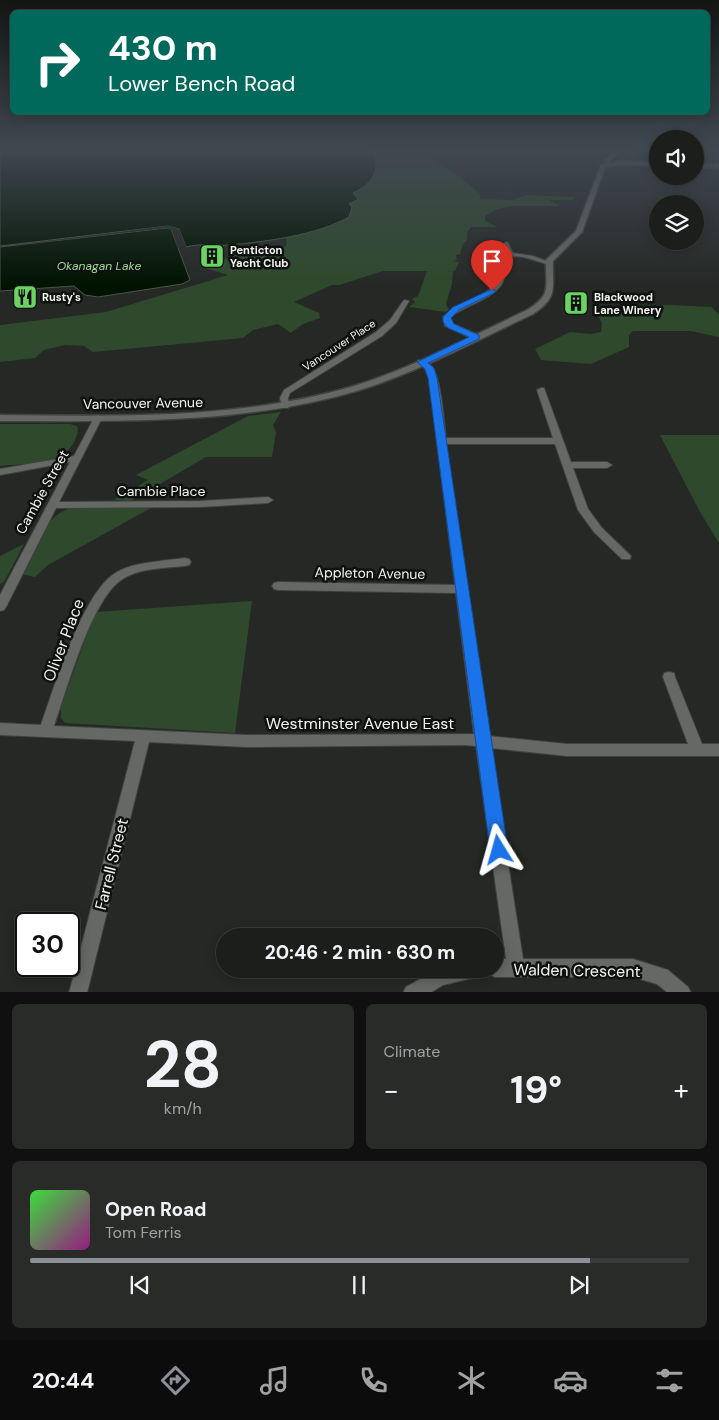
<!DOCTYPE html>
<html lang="en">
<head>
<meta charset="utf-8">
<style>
	body { margin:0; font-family:"DM Sans",sans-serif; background:#292b29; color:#f1f3f6; height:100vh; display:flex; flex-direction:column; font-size:19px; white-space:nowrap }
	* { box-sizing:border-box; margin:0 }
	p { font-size:16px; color:#a0a2a3 }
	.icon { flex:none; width:28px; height:28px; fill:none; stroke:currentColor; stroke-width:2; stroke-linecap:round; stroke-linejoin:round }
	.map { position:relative; height:992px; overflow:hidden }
	.details { display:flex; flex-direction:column; gap:12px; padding:12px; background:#0f100f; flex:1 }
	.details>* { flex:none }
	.top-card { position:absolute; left:10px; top:10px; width:700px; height:105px; border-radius:8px; box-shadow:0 2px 12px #0003,0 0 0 1px #3a3c3b; background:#00695c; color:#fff; overflow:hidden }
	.fabs { position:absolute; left:649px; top:130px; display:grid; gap:10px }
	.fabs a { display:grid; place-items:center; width:55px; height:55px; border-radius:50%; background:#1c1e1c; box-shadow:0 2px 12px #0003,0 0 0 1px #3a3c3b; font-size:25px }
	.speed { position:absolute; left:15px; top:912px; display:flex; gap:10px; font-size:25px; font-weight:700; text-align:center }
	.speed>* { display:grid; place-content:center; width:65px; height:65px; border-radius:50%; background:#1c1e1c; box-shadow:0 2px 12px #0003,0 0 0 1px #3a3c3b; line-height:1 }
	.speed .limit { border:2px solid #111; border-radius:8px; background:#fff; color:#111 }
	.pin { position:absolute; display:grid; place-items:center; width:42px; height:42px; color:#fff; margin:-51px -21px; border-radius:50% 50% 50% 0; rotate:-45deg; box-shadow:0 0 5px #0007 }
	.pin .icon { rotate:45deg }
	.me { position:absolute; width:55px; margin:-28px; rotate:352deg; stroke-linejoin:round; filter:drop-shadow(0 0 4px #0008) }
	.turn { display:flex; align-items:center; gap:18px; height:105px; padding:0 15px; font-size:22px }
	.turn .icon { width:65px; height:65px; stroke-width:2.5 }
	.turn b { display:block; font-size:35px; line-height:42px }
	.big { font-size:38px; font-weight:700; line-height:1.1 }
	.details .card { flex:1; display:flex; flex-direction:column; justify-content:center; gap:8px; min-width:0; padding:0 18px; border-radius:8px; background:#292b29 }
	.details .dial { align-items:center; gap:0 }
	.dial b { font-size:65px; line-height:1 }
	.song { display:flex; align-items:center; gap:15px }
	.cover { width:60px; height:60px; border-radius:8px; background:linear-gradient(135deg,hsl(120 70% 55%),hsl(310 70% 35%)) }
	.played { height:5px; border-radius:2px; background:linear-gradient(90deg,#8c9099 85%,#3a3c3b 85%) }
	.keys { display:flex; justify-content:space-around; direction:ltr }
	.heat { display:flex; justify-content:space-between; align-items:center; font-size:28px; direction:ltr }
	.details .tiles { flex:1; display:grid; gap:12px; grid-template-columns:1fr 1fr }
	.card:last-child { grid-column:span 2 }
	.trip { position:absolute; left:216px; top:928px; width:288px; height:50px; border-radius:25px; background:#1c1e1c; box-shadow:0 2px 12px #0003,0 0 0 1px #3a3c3b; font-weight:700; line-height:50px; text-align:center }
	.menu { display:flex; height:80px; justify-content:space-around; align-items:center; background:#0b0c0b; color:#a0a2a3 }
	.menu .icon { width:35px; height:35px }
	.menu .current { color:#8c9099 }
	.menu b { font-size:22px; color:#f1f3f6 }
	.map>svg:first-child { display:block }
	.green { fill:#2e492b }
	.water { fill:#001300; stroke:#495649 }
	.pier { fill:#252825 }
	.building { fill:#214e1d; stroke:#585b58 }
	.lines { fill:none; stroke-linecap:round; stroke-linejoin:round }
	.minor-casing { stroke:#404340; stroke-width:2 }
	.tertiary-casing { stroke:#404340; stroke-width:3 }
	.minor { fill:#656864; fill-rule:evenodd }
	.tertiary { fill:#656864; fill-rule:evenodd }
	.route { fill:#1a73e8; stroke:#114b97 }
	.labels { text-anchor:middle; stroke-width:5; stroke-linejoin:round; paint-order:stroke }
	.far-poi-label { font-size:11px; font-weight:bold; fill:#f2f4f2; stroke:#0f110f; text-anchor:start }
	.far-street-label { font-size:11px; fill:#f2f4f2; stroke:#0f110f }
	.far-water-label { font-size:12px; font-style:italic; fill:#99dd92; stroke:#0f110f }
	.street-label { font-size:14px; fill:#f2f4f2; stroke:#0f110f }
	.near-street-label { font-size:16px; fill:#f2f4f2; stroke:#0f110f }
</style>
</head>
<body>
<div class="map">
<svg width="719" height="993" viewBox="0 0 719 993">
	<rect width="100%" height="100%" fill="#252825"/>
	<path class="green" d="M 370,148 L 422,148 L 437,164 L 454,172 L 480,194 L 480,199 L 513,200 L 525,195 L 574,197 L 574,200 L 549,200 L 560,206 L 512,206 L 498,209 L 485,216 L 485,221 L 497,227 L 471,227 L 467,232 L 467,240 L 463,244 L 460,254 L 456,255 L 457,260 L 453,261 L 459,262 L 455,271 L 453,271 L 452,284 L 446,304 L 449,310 L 446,312 L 409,307 L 415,302 L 412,299 L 418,296 L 427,271 L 383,271 L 339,285 L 332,285 L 294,302 L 319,313 L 320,318 L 303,324 L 291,333 L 278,324 L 253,330 L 243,338 L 93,352 L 84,346 L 65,345 L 44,350 L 35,358 L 0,362 L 0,325 L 106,312 L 228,275 L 205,268 L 252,247 L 275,253 L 286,246 L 287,236 L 334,224 L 349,217 L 349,204 L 354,196 L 353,193 C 372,185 382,165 370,148 Z
		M 669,305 L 712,307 L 719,315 L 719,337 L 690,331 L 633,331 L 629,335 L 629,347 L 591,364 L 541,360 L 535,349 L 570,332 L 591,334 L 601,332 L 602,323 L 597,314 L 628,306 Z
		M 281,412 L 273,425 L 276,433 L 272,457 L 206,457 L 131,501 L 114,500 L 148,480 L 136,475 L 248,416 Z
		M 0,424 L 70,424 L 77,426 C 79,432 77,434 75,440 C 65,466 23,463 0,466 Z
		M 660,435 L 719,435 L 719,543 L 700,512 Z
		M 78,507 L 151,508 L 48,565 L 35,577 L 20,574 C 34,549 46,509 78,507 Z
		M 24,544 L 4,582 L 0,584 L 0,556 Z
		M 252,601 L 235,733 L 65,723 L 61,718 L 61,707 L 95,612 Z"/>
	<path class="water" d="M 0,148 L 370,148 C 383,166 374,184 353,193 L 358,199 L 349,204 L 352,207 L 349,217 C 317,235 265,242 228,245 C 213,246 200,243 186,247 L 179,229 L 168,226 L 0,246 Z
		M 167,228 L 171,229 L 190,280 L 182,284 L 98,297 L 85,295 L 74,286 L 0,291 L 0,247 Z"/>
	<path class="pier" d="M 168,226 L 179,229 L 186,247 L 183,247 L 179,235 L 174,229 L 180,248 L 178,248 L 171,229 L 165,228 L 0,247 Z"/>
	<path class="building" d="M 695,150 L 719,151 L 719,159 L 702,158 Z"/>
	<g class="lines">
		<defs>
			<path id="minor" d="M 620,148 L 625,148 L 609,161 L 611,165 L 604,164 L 605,159 Z
				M 506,242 L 508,243 L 513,253 L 533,256 L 552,263 L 549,265 C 534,261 517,251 502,260 C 503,266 506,273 504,279 C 499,298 464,305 451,317 L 451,323 L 479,335 L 479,339 L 473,339 L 445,326 L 443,317 C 456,303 493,295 498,279 C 499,273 497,265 496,259 L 508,253 L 503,244 Z
				M 404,300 L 409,301 L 396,323 L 382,336 L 290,393 L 288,398 L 289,406 L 288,408 L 282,408 L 280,398 L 284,390 L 376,332 L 390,320 Z
				M 418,360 C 423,360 429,362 432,367 C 441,377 444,423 446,438 L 553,438 L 537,390 L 541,388 L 544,388 L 571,462 L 607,462 L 612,465 L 607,468 L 573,468 L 588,509 L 602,528 L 631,556 L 630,559 L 622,559 L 594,532 L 578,510 L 555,444 L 446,444 L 489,736 L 567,744 L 688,744 L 663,677 L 664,673 L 669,672 L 674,673 L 675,677 L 702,744 L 719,744 L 719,756 L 567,756 L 490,748 L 523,959 L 633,959 L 668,970 L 688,987 L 691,993 L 668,993 L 657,984 L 633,977 L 495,977 L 489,974 L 487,970 L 485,975 L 443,985 L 430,993 L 403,993 L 406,987 L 439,969 L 495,969 L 495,959 L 506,959 L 476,746 L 464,745 L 246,747 L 149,742 L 87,993 L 69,993 L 135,741 L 0,735 L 0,723 L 41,725 C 54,688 82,595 114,574 C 131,562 164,561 185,558 L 189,559 L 191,562 L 189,565 L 185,566 C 165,568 138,568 121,580 C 91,601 67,689 54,726 L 246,735 L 474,734 L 456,593 L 278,590 L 274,589 L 272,586 L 274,583 L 278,582 L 455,585 L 429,378 L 425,369 L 417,362 Z
				M 98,415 L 102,418 L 59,502 L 200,501 L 268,497 L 273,500 L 268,503 L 200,507 L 56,508 L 6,607 L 4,610 L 0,611 L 0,595 L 70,462 L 0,475 L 0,469 L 74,456 L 94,418 Z"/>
			<path id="tertiary" d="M 621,161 L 658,162 L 658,166 L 621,165 L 605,167 L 582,232 L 553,261 C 552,288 559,297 533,314 C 476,341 420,371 360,390 C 243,425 121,421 0,421 L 0,415 C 118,416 239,420 354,386 C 414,367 470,337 527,310 C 553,294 545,287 546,260 L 576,231 L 601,165 Z
				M 695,163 L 719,164 L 719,168 L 695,167 Z"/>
		</defs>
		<use href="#minor" class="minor-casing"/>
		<use href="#tertiary" class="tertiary-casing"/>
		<use href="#minor" class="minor"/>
		<use href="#tertiary" class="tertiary"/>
	</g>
	<linearGradient id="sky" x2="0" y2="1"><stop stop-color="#141614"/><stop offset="0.52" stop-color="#404851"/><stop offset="1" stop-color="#404851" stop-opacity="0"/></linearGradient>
	<rect width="719" height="287" fill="url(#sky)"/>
	<path class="route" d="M 492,289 L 496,291 L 494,293 L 459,310 L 451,318 L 454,324 L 479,335 L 479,339 L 428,363 L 434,368 L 437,378 L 508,850 L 505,856 L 499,858 L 492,856 L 490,850 L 428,378 L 425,369 L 417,362 L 469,337 L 448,328 L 443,322 L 443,317 L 453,307 Z"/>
	<defs>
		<symbol id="building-square" viewBox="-11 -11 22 22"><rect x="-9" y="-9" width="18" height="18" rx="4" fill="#6bd362" stroke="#0f110f"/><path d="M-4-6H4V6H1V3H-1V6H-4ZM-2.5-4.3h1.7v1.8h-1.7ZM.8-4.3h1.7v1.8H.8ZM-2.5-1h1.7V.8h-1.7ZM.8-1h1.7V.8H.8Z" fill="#111"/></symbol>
		<symbol id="restaurant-square" viewBox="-11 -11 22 22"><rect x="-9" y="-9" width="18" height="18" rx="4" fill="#6bd362" stroke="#0f110f"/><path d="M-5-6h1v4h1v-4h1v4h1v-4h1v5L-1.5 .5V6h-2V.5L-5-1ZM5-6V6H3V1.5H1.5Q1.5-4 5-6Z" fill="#111"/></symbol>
	</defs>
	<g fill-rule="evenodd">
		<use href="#building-square" x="198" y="242" width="28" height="28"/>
		<use href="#restaurant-square" x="11" y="283" width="28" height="28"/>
		<use href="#building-square" x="562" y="289" width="28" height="28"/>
	</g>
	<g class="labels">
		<g class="far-poi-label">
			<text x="230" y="254">Penticton<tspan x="230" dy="13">Yacht Club</tspan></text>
			<text x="42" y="301">Rusty's</text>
			<text x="594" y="301">Blackwood<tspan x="594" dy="13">Lane Winery</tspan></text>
		</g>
		<g class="far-street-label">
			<text transform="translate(339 345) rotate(-33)" y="4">Vancouver Place</text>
		</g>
		<g class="far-water-label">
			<text x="99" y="270">Okanagan Lake</text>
		</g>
		<g class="street-label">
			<text transform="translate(143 403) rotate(-1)" y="5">Vancouver Avenue</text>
			<text x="161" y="496">Cambie Place</text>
			<text transform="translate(42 492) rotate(-61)" y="5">Cambie Street</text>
			<text transform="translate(370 573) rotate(1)" y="5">Appleton Avenue</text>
		</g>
		<g class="near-street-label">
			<text transform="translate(63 640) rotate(-69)" y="6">Oliver Place</text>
			<text x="360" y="729">Westminster Avenue East</text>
			<text transform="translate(111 864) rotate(-76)" y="6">Farrell Street</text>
			<text transform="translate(577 970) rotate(1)" y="6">Walden Crescent</text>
		</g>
	</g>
</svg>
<div class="fabs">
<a><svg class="icon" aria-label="sound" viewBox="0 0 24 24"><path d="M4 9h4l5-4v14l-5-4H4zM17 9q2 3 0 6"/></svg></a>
<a><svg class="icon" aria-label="layers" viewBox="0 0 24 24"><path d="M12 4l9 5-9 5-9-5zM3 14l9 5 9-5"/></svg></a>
</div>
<div class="speed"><div class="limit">30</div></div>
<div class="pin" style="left:492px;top:291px;background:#d93025"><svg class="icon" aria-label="arrive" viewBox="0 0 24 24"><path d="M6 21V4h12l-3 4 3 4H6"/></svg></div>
<svg class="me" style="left:499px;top:850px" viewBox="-20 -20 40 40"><path d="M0-17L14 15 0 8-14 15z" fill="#1a73e8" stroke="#fff" stroke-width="4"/></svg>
<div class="trip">20:46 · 2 min · 630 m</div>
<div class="top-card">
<div class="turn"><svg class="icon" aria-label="right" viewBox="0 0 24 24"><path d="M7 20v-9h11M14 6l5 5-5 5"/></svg><div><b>430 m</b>Lower Bench Road</div></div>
</div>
</div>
<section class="details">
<div class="tiles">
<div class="card dial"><b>28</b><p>km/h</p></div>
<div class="card"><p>Climate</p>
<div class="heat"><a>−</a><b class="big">19°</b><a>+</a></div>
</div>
<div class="card">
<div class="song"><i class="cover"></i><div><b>Open Road</b><p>Tom Ferris</p></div></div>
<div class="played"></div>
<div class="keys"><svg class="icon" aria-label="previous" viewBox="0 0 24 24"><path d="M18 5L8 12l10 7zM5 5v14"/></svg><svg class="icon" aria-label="pause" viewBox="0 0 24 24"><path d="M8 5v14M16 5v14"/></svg><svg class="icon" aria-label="next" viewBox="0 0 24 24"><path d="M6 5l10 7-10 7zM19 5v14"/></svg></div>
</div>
</div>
</section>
<nav class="menu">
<b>20:44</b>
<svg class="icon current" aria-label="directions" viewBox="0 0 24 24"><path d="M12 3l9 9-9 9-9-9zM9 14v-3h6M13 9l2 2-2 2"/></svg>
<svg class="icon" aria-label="music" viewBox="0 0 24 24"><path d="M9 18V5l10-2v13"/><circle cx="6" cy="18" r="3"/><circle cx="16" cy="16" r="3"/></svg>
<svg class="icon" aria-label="phone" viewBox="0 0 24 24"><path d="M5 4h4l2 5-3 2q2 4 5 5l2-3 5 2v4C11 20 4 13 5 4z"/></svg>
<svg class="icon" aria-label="climate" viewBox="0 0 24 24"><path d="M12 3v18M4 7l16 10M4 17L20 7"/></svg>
<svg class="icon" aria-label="car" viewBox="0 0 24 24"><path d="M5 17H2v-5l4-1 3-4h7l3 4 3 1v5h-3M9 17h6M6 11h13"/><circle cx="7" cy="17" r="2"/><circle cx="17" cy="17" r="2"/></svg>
<svg class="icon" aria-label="filters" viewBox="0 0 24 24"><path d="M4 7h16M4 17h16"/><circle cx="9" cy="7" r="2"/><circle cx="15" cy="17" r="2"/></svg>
</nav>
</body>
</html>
